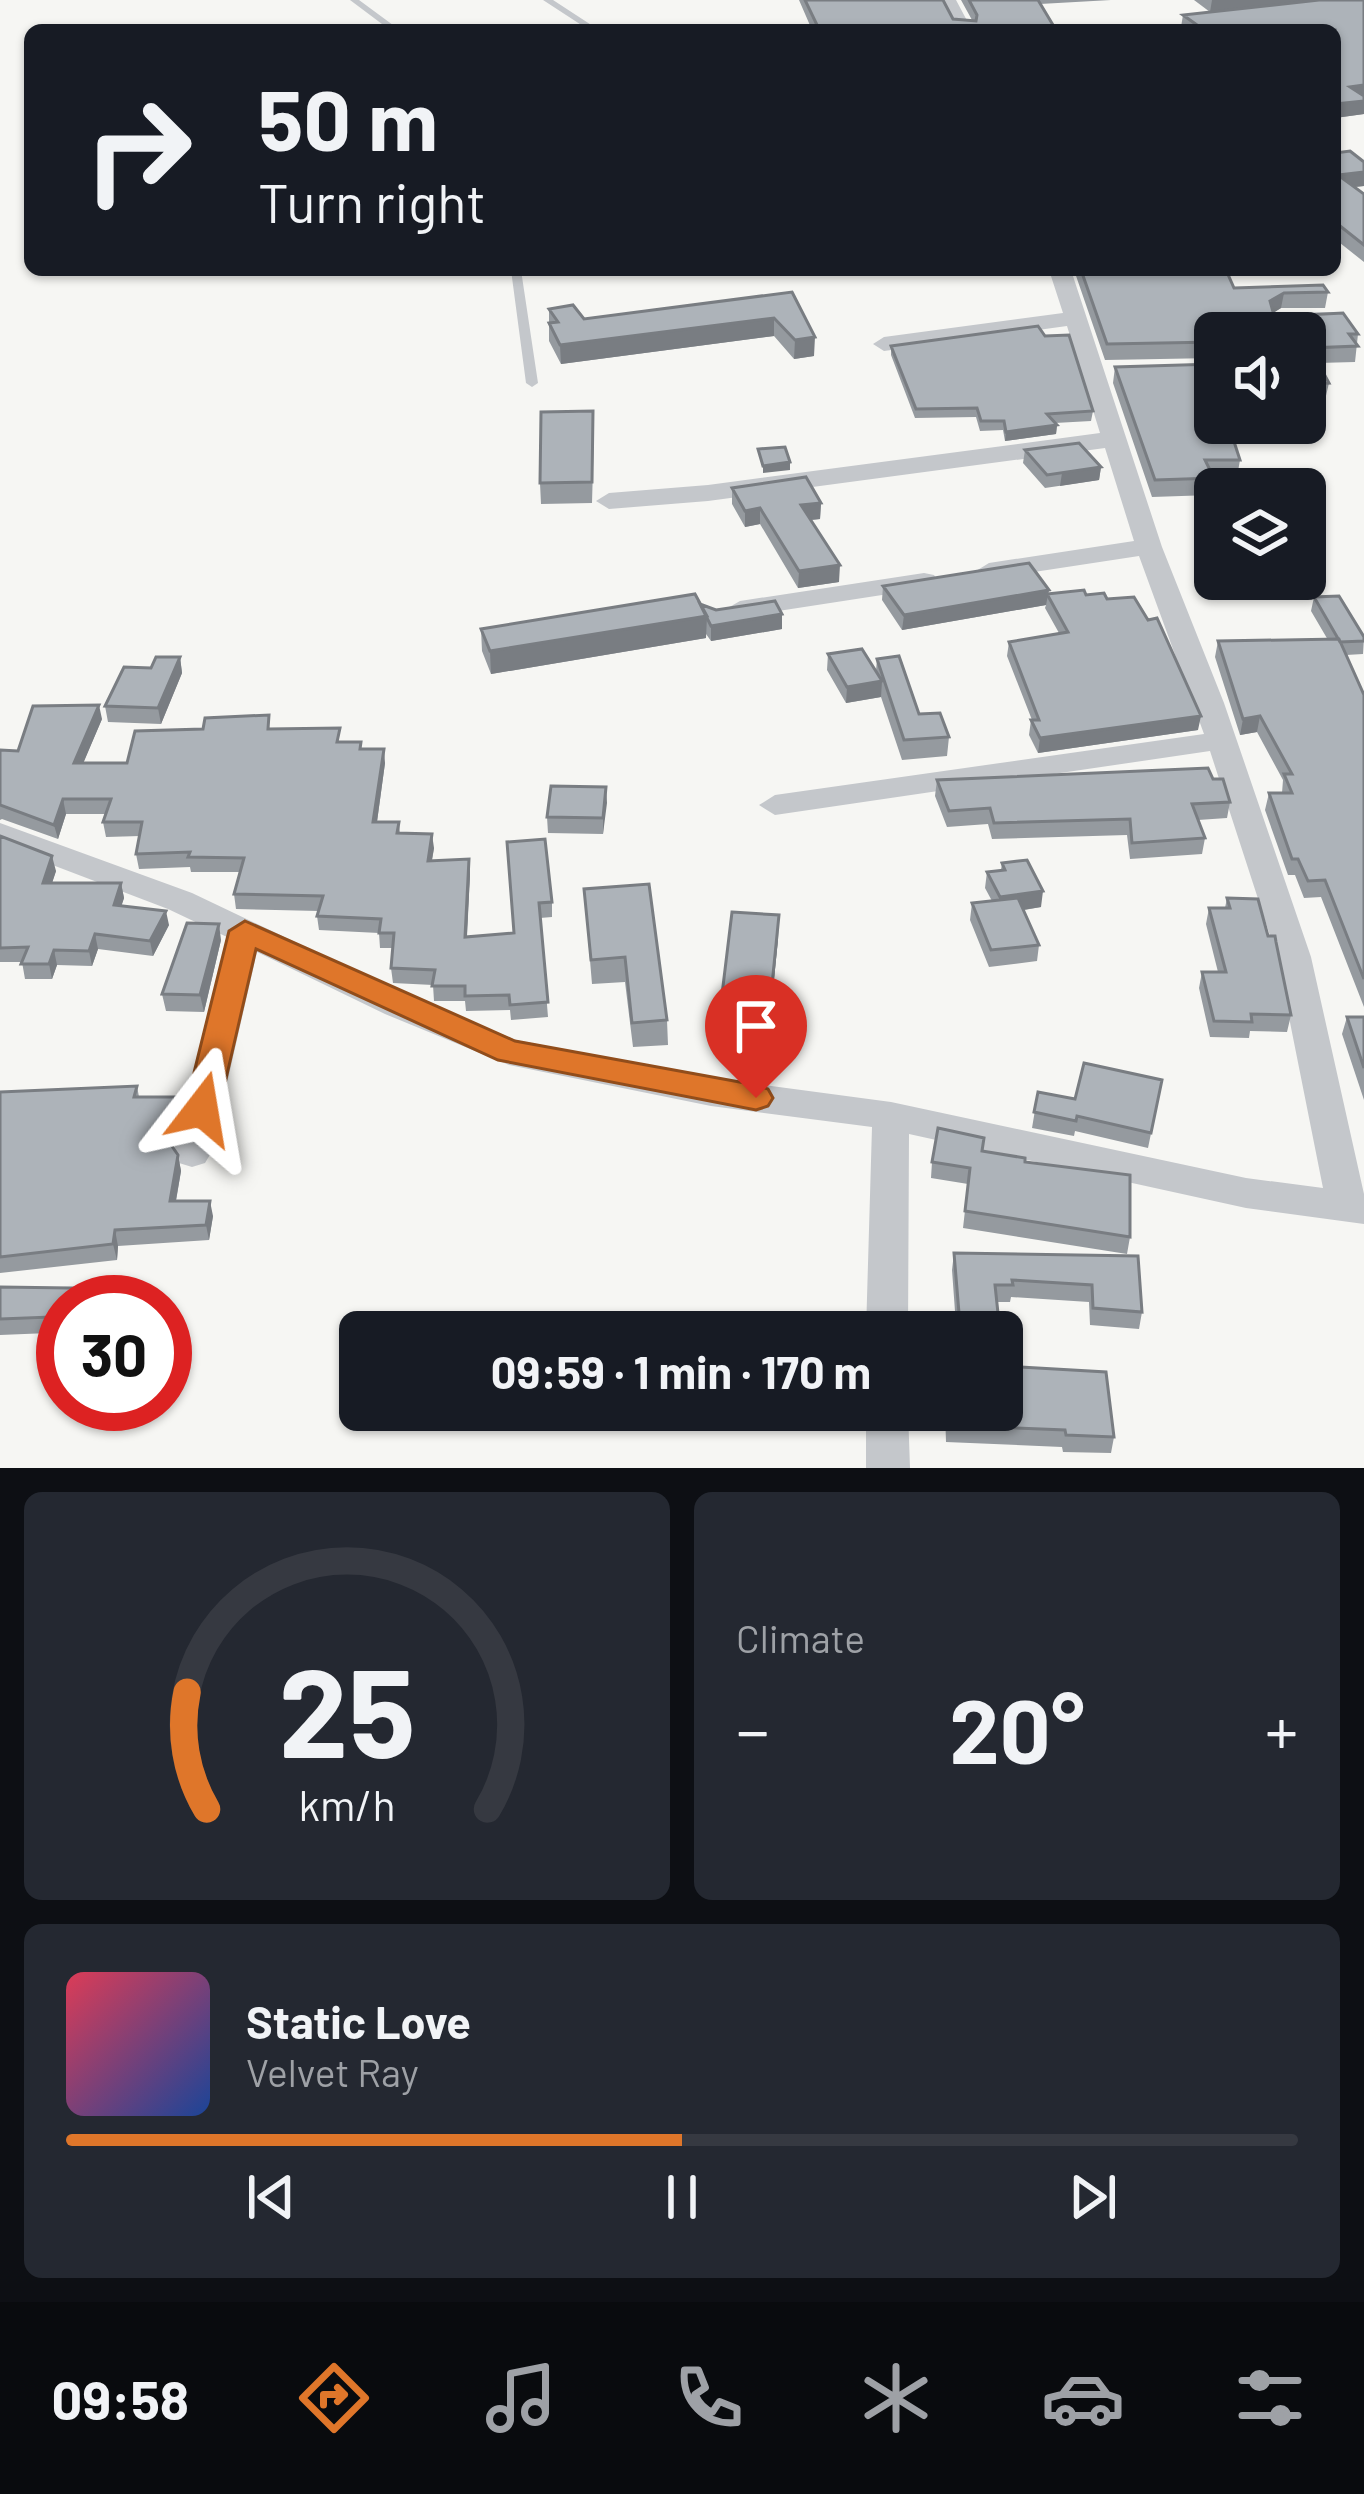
<!DOCTYPE html>
<html lang="en">
<head>
<meta charset="utf-8">
<style>
	body { margin:0; font-family:Barlow,sans-serif; background:#242831; color:#f1f3f6; height:100vh; display:flex; flex-direction:column; font-size:45px; white-space:nowrap }
	* { box-sizing:border-box; margin:0 }
	p { font-size:39px; color:#9ea1a6 }
	.icon { flex:none; width:66px; height:66px; fill:none; stroke:currentColor; stroke-width:2; stroke-linecap:round; stroke-linejoin:round }
	.map { position:relative; height:1468px; overflow:hidden }
	.side { display:flex; flex-direction:column; gap:24px; padding:24px; background:#0d0f14; flex:1 }
	.side>* { flex:none }
	.guide { position:absolute; left:24px; top:24px; width:1317px; height:252px; border-radius:18px; box-shadow:0 3px 9px #0004; background:#171b24; color:#f1f3f6; overflow:hidden }
	.buttons { position:absolute; left:1194px; top:312px; display:grid; gap:24px }
	.buttons a { display:grid; place-items:center; width:132px; height:132px; border-radius:18px; background:#171b24; box-shadow:0 3px 9px #0004; font-size:60px }
	.speed { position:absolute; left:36px; top:1275px; display:flex; gap:24px; font-size:60px; font-weight:700; text-align:center }
	.speed>* { display:grid; place-content:center; width:156px; height:156px; border-radius:50%; background:#171b24; box-shadow:0 3px 9px #0004; line-height:1 }
	.speed .limit { border:18px solid #d22; background:#fff; color:#111 }
	.pin { position:absolute; display:grid; place-items:center; width:102px; height:102px; color:#fff; margin:-123px -51px; border-radius:50% 50% 50% 0; rotate:-45deg; box-shadow:0 0 12px #0007 }
	.pin .icon { rotate:45deg }
	.me { position:absolute; width:132px; margin:-66px; rotate:14deg; stroke-linejoin:round; filter:drop-shadow(0 0 9px #0008) }
	.turn { display:flex; align-items:center; gap:42px; height:252px; padding:0 36px; font-size:54px }
	.turn .icon { width:156px; height:156px; stroke-width:2.5 }
	.turn b { display:block; font-size:84px; line-height:102px }
	.big { font-size:90px; font-weight:700; line-height:1.1 }
	.side .tile { flex:1; display:flex; flex-direction:column; justify-content:center; gap:18px; min-width:0; padding:0 42px; border-radius:18px; background:#242831 }
	.side .dial { align-items:center; gap:0 }
	.dial svg { height:312px; overflow:visible; fill:none; stroke:#363941; stroke-width:7; stroke-linecap:round; text-anchor:middle }
	.dial text { fill:#f1f3f6; stroke:none }
	.song { display:flex; align-items:center; gap:36px }
	.cover { width:144px; height:144px; border-radius:18px; background:linear-gradient(135deg,hsl(350 70% 55%),hsl(220 70% 35%)) }
	.played { height:12px; border-radius:6px; background:linear-gradient(90deg,#df762a 50%,#363941 50%) }
	.keys { display:flex; justify-content:space-around; direction:ltr }
	.heat { display:flex; justify-content:space-between; align-items:center; font-size:66px; direction:ltr }
	.side .tiles { flex:1; display:grid; gap:24px; grid-template-columns:1fr 1fr }
	.tile:last-child { grid-column:span 2 }
	.trip { position:absolute; left:339px; top:1311px; width:684px; height:120px; border-radius:18px; background:#171b24; box-shadow:0 3px 9px #0004; font-weight:700; line-height:120px; text-align:center }
	.tab-bar { display:flex; height:192px; justify-content:space-around; align-items:center; background:#090b0e; color:#9ea1a6 }
	.tab-bar .icon { width:84px; height:84px }
	.tab-bar .on { color:#df762a }
	.tab-bar b { font-size:54px; color:#f1f3f6 }
	.map>svg:first-child { display:block }
	.lines { fill:none; stroke-linecap:round; stroke-linejoin:round }
	.service { fill:#c4c7cb; fill-rule:evenodd }
	.minor { fill:#c4c7cb; fill-rule:evenodd }
	.wall { fill:#959a9f }
	.shaded-wall { fill:#797d82 }
	.building { fill:#adb3b9; stroke:#797d82; stroke-width:3 }
	.route { fill:#df762a; stroke:#914d1b; stroke-width:3 }
</style>
</head>
<body>
<div class="map">
<svg width="1364" height="1468" viewBox="0 0 1364 1468">
	<rect width="100%" height="100%" fill="#f6f6f3"/>
	<g class="lines">
		<path class="service" d="M 350,0 L 359,0 L 397,28 L 390,30 Z
			M 543,0 L 553,0 L 599,30 L 589,30 Z
			M 511,270 L 521,270 L 538,383 L 532,387 L 526,383 Z"/>
		<path class="minor" d="M 940,0 L 956,0 L 972,30 L 956,30 Z
			M 1049,270 L 1071,270 L 1162,547 L 1224,703 L 1311,957 L 1364,1194 L 1364,1224 L 1246,1208 L 909,1134 L 908,1332 L 866,1332 L 872,1127 L 711,1106 L 509,1065 L 385,1014 L 257,952 L 211,1153 L 205,1163 L 192,1167 L 179,1163 L 173,1153 L 227,937 L 168,909 L 0,845 L 0,823 L 192,893 L 409,996 L 516,1040 L 711,1078 L 891,1102 L 1246,1178 L 1323,1188 L 1277,957 L 1210,751 L 775,815 L 759,805 L 775,795 L 1204,734 L 1139,556 L 989,579 L 976,571 L 989,563 L 1134,541 L 1105,448 L 708,501 L 609,509 L 596,501 L 609,493 L 708,485 L 1100,433 L 1067,326 L 884,351 L 873,344 L 884,337 L 1063,313 Z
			M 1333,312 L 1341,314 L 1341,324 L 1295,326 L 1298,333 L 1276,333 L 1270,320 L 1281,313 Z
			M 924,573 L 934,575 L 938,581 L 934,587 L 740,617 L 726,609 L 740,601 Z
			M 866,1410 L 908,1410 L 910,1468 L 866,1468 Z"/>
	</g>
	<path class="wall" d="M 799,0 L 943,0 L 953,19 L 972,20 L 961,0 L 1111,0 L 1040,4 L 1056,30 L 812,30 Z
		M 1194,0 L 1312,0 L 1210,12 Z
		M 1319,0 L 1364,0 L 1364,114 L 1335,118 L 1335,30 L 1184,30 L 1181,27 L 1183,15 Z
		M 1335,153 L 1364,186 L 1354,187 L 1364,194 L 1364,262 L 1335,239 Z
		M 1074,270 L 1226,270 L 1234,288 L 1328,292 L 1325,308 L 1281,308 L 1273,313 L 1275,319 L 1358,334 L 1355,362 L 1318,363 L 1329,383 L 1325,400 L 1305,400 L 1305,333 L 1215,333 L 1215,358 L 1105,360 Z
		M 792,292 L 814,356 L 794,359 L 774,336 L 561,364 L 549,341 L 549,309 L 584,319 Z
		M 891,346 L 1093,411 L 1091,421 L 1055,423 L 1057,425 L 1056,434 L 1005,441 L 1003,430 L 980,431 L 976,417 L 915,418 L 891,355 Z
		M 1115,367 L 1215,423 L 1240,460 L 1237,477 L 1213,477 L 1211,495 L 1152,497 L 1113,383 Z
		M 594,432 L 592,503 L 541,504 L 540,483 Z
		M 1025,450 L 1101,467 L 1099,480 L 1045,488 L 1023,463 Z
		M 732,488 L 821,503 L 820,519 L 810,520 L 839,582 L 798,588 L 760,524 L 745,527 L 732,504 Z
		M 883,586 L 1049,590 L 1048,593 L 1086,595 L 1198,730 L 1038,753 L 1029,735 L 1031,720 L 1032,720 L 1007,656 L 1009,642 L 1059,633 L 1045,608 L 1046,605 L 902,630 L 882,600 Z
		M 1314,597 L 1364,637 L 1363,654 L 1346,655 L 1364,695 L 1364,1007 L 1321,897 L 1304,898 L 1295,875 L 1288,875 L 1265,810 L 1269,793 L 1282,793 L 1283,780 L 1257,732 L 1240,735 L 1215,657 L 1218,641 L 1328,640 L 1311,611 Z
		M 700,604 L 716,610 L 782,614 L 782,629 L 711,641 L 706,634 L 706,638 L 491,674 L 482,651 L 481,629 Z
		M 828,654 L 876,671 L 877,659 L 919,714 L 949,737 L 947,756 L 902,760 L 881,697 L 846,703 L 827,670 Z
		M 180,657 L 182,673 L 161,724 L 108,722 L 105,706 L 151,668 Z
		M 102,719 L 83,763 L 127,763 L 271,729 L 341,742 L 362,749 L 385,763 L 377,822 L 399,822 L 400,834 L 434,848 L 432,861 L 469,859 L 470,874 L 467,937 L 514,933 L 507,842 L 552,902 L 552,917 L 540,918 L 548,1017 L 511,1020 L 510,1010 L 466,1011 L 465,1001 L 434,1001 L 433,985 L 393,983 L 391,968 L 393,948 L 380,948 L 379,933 L 319,930 L 317,916 L 319,911 L 236,909 L 234,894 L 240,872 L 191,872 L 190,867 L 139,869 L 136,854 L 140,836 L 106,837 L 103,822 L 106,814 L 66,814 L 58,839 L 2,819 L 0,820 L 0,750 L 18,751 Z
		M 1213,779 L 1230,802 L 1227,818 L 1198,820 L 1205,838 L 1202,854 L 1130,859 L 1127,835 L 992,839 L 988,824 L 947,827 L 935,796 L 937,780 Z
		M 606,787 L 603,834 L 548,833 L 547,817 Z
		M 0,836 L 56,871 L 52,883 L 121,883 L 124,898 L 121,906 L 169,925 L 153,956 L 98,949 L 92,966 L 57,965 L 52,979 L 25,979 L 22,962 L 0,962 Z
		M 1002,863 L 1041,907 L 1024,910 L 1039,945 L 1037,961 L 989,967 L 970,920 L 972,903 L 992,901 L 985,888 L 987,872 L 1001,870 Z
		M 584,889 L 667,1020 L 668,1045 L 633,1047 L 625,982 L 592,984 Z
		M 1227,898 L 1291,1015 L 1287,1032 L 1250,1031 L 1249,1038 L 1210,1037 L 1199,988 L 1202,972 L 1218,972 L 1206,924 L 1209,908 L 1225,908 Z
		M 778,939 L 768,1039 L 719,1036 L 720,1011 Z
		M 221,940 L 204,1012 L 166,1011 L 162,994 Z
		M 1347,1017 L 1364,1017 L 1364,1100 L 1342,1034 Z
		M 1162,1080 L 1148,1148 L 1075,1131 L 1074,1136 L 1032,1128 L 1038,1092 L 1075,1099 Z
		M 137,1086 L 139,1097 L 175,1097 L 178,1113 L 171,1144 L 178,1155 L 181,1171 L 176,1201 L 213,1216 L 209,1240 L 118,1246 L 117,1260 L 0,1273 L 0,1092 Z
		M 982,1151 L 1130,1237 L 1127,1254 L 963,1228 L 968,1184 L 931,1178 L 932,1162 Z
		M 954,1253 L 1138,1256 L 1142,1312 L 1139,1329 L 1090,1325 L 1089,1302 L 1011,1297 L 1010,1302 L 997,1302 L 1000,1332 L 938,1332 L 938,1325 L 956,1325 L 952,1270 Z
		M 0,1287 L 63,1302 L 63,1342 L 52,1342 L 49,1333 L 0,1335 Z
		M 1003,1366 L 1114,1437 L 1111,1453 L 1063,1452 L 1062,1447 L 946,1442 L 945,1410 L 1002,1410 Z"/>
	<path class="shaded-wall" d="M 1212,0 L 1312,0 L 1210,12 Z
		M 1364,85 L 1364,98 L 1350,87 Z
		M 1364,101 L 1364,114 L 1335,118 L 1335,104 Z
		M 1364,172 L 1364,186 L 1335,189 L 1338,175 Z
		M 1284,293 L 1281,308 L 1268,316 L 1270,301 Z
		M 774,318 L 774,336 L 561,364 L 560,345 Z
		M 815,337 L 814,356 L 794,359 L 795,340 Z
		M 1057,425 L 1056,434 L 1005,441 L 1006,432 Z
		M 790,462 L 790,470 L 763,473 L 763,466 Z
		M 1101,467 L 1099,480 L 1060,486 L 1062,473 Z
		M 821,503 L 820,519 L 800,521 L 801,505 Z
		M 760,508 L 760,524 L 745,527 L 745,511 Z
		M 840,565 L 839,582 L 798,588 L 799,571 Z
		M 1049,590 L 1046,605 L 902,630 L 904,615 Z
		M 782,614 L 782,629 L 711,641 L 711,626 Z
		M 707,616 L 706,638 L 491,674 L 490,651 Z
		M 180,657 L 182,673 L 161,724 L 158,708 Z
		M 882,681 L 881,697 L 846,703 L 847,687 Z
		M 99,705 L 102,719 L 77,778 L 74,763 Z
		M 1201,716 L 1198,730 L 1038,753 L 1040,738 Z
		M 1260,716 L 1257,732 L 1240,735 L 1243,719 Z
		M 384,749 L 385,763 L 375,836 L 373,822 Z
		M 606,787 L 607,803 L 603,834 L 603,818 Z
		M 63,799 L 66,814 L 58,839 L 54,825 Z
		M 432,834 L 434,848 L 429,875 L 428,861 Z
		M 52,856 L 56,871 L 47,898 L 43,883 Z
		M 469,859 L 470,874 L 466,952 L 465,937 Z
		M 121,883 L 124,898 L 117,920 L 114,905 Z
		M 1043,891 L 1041,907 L 998,914 L 1000,897 Z
		M 166,911 L 169,925 L 153,956 L 150,941 Z
		M 779,915 L 778,939 L 768,1039 L 769,1015 Z
		M 219,924 L 221,940 L 204,1012 L 200,995 Z
		M 95,934 L 98,949 L 92,966 L 89,951 Z
		M 54,950 L 57,965 L 52,979 L 49,964 Z
		M 175,1097 L 178,1113 L 169,1152 L 165,1136 Z
		M 178,1155 L 181,1171 L 173,1217 L 170,1201 Z
		M 210,1201 L 213,1216 L 209,1240 L 206,1225 Z
		M 115,1230 L 118,1246 L 117,1260 L 113,1244 Z"/>
	<path class="building" d="M 805,0 L 943,0 L 953,19 L 976,21 L 977,15 L 969,0 L 1038,0 L 1056,30 L 814,30 L 812,27 L 818,27 Z
		M 1319,0 L 1364,0 L 1364,85 L 1350,87 L 1364,96 L 1364,101 L 1335,104 L 1335,30 L 1204,30 L 1183,15 Z
		M 1350,151 L 1364,162 L 1364,172 L 1338,175 L 1364,194 L 1364,245 L 1335,222 L 1335,153 Z
		M 1081,270 L 1226,270 L 1234,288 L 1323,285 L 1328,292 L 1284,293 L 1270,301 L 1275,319 L 1301,322 L 1305,315 L 1343,313 L 1358,334 L 1349,334 L 1358,346 L 1310,348 L 1329,383 L 1305,384 L 1305,333 L 1215,333 L 1215,342 L 1107,344 Z
		M 792,292 L 815,337 L 795,340 L 774,318 L 560,345 L 549,323 L 558,322 L 549,309 L 573,305 L 584,319 Z
		M 1038,326 L 1045,336 L 1069,335 L 1093,411 L 1047,414 L 1057,425 L 1006,432 L 1004,421 L 981,421 L 977,408 L 916,409 L 891,346 Z
		M 1215,364 L 1215,423 L 1228,423 L 1240,460 L 1205,460 L 1214,478 L 1155,480 L 1115,367 Z
		M 593,411 L 592,482 L 540,483 L 541,412 Z
		M 1079,443 L 1101,467 L 1047,475 L 1025,450 Z
		M 785,447 L 790,462 L 763,466 L 758,449 Z
		M 806,477 L 821,503 L 801,505 L 840,565 L 799,571 L 760,508 L 745,511 L 732,488 Z
		M 1029,563 L 1049,590 L 904,615 L 883,586 Z
		M 1084,590 L 1086,595 L 1104,593 L 1107,599 L 1134,597 L 1148,620 L 1157,618 L 1201,716 L 1040,738 L 1031,720 L 1039,720 L 1009,642 L 1068,632 L 1047,594 Z
		M 695,594 L 707,616 L 490,651 L 481,629 Z
		M 1339,596 L 1364,637 L 1364,641 L 1340,642 L 1314,597 Z
		M 775,601 L 782,614 L 711,626 L 700,604 L 716,610 Z
		M 1339,639 L 1364,695 L 1364,979 L 1325,880 L 1308,881 L 1298,859 L 1292,859 L 1269,793 L 1292,793 L 1284,774 L 1292,774 L 1260,716 L 1243,719 L 1218,641 Z
		M 862,649 L 882,681 L 847,687 L 828,654 Z
		M 899,656 L 919,714 L 940,713 L 949,737 L 904,740 L 877,659 Z
		M 156,657 L 180,657 L 158,708 L 105,706 L 124,667 L 151,668 Z
		M 99,705 L 74,763 L 127,763 L 135,731 L 203,729 L 205,718 L 269,715 L 268,729 L 340,728 L 337,742 L 361,742 L 360,749 L 384,749 L 373,822 L 399,822 L 397,833 L 432,834 L 428,861 L 469,859 L 465,937 L 514,933 L 507,842 L 545,839 L 552,902 L 539,903 L 548,1002 L 510,1005 L 509,995 L 465,996 L 465,986 L 432,986 L 435,970 L 391,968 L 394,933 L 379,933 L 381,919 L 317,916 L 323,896 L 234,894 L 244,858 L 188,857 L 190,852 L 136,854 L 142,822 L 103,822 L 111,799 L 63,799 L 54,825 L 0,805 L 0,750 L 18,751 L 33,706 Z
		M 1208,768 L 1213,779 L 1223,779 L 1230,802 L 1192,804 L 1205,838 L 1132,843 L 1130,819 L 994,823 L 990,808 L 949,811 L 937,780 Z
		M 551,786 L 606,787 L 603,818 L 547,817 Z
		M 0,836 L 52,856 L 43,883 L 121,883 L 114,905 L 166,911 L 150,941 L 95,934 L 89,951 L 54,950 L 49,964 L 21,964 L 28,947 L 0,948 Z
		M 1027,860 L 1043,891 L 1000,897 L 987,872 L 1005,870 L 1002,863 Z
		M 649,884 L 667,1020 L 632,1023 L 625,957 L 591,960 L 584,889 Z
		M 1018,898 L 1039,945 L 991,950 L 972,903 Z
		M 1227,898 L 1258,899 L 1268,936 L 1275,936 L 1276,942 L 1291,1015 L 1251,1014 L 1252,1022 L 1214,1021 L 1202,972 L 1226,972 L 1209,908 L 1230,908 Z
		M 732,912 L 779,915 L 769,1015 L 720,1011 Z
		M 187,923 L 219,924 L 200,995 L 162,994 Z
		M 1347,1017 L 1364,1017 L 1364,1068 Z
		M 1084,1063 L 1162,1080 L 1151,1133 L 1077,1116 L 1076,1121 L 1034,1112 L 1038,1092 L 1075,1099 Z
		M 137,1086 L 134,1097 L 175,1097 L 165,1136 L 178,1155 L 170,1201 L 210,1201 L 206,1225 L 115,1230 L 113,1244 L 0,1257 L 0,1092 Z
		M 938,1128 L 984,1138 L 982,1151 L 1025,1158 L 1025,1162 L 1130,1175 L 1130,1237 L 965,1211 L 970,1168 L 932,1162 Z
		M 954,1253 L 1138,1256 L 1142,1312 L 1093,1308 L 1092,1285 L 1012,1280 L 1013,1285 L 995,1285 L 1000,1332 L 939,1332 L 938,1325 L 960,1325 Z
		M 0,1287 L 141,1289 L 137,1302 L 63,1302 L 63,1326 L 47,1326 L 50,1317 L 0,1319 Z
		M 1002,1355 L 1003,1366 L 1106,1372 L 1114,1437 L 1066,1435 L 1065,1430 L 948,1425 L 947,1410 L 1002,1410 Z"/>
	<path class="route" d="M 245,921 L 515,1041 L 756,1085 L 768,1089 L 773,1098 L 768,1106 L 756,1110 L 498,1060 L 256,949 L 219,1109 L 214,1118 L 202,1121 L 190,1118 L 185,1109 L 229,931 Z"/>
</svg>
<div class="buttons">
<a><svg class="icon" aria-label="sound" viewBox="0 0 24 24"><path d="M4 9h4l5-4v14l-5-4H4zM17 9q2 3 0 6"/></svg></a>
<a><svg class="icon" aria-label="layers" viewBox="0 0 24 24"><path d="M12 4l9 5-9 5-9-5zM3 14l9 5 9-5"/></svg></a>
</div>
<div class="speed"><div class="limit">30</div></div>
<div class="pin" style="left:756px;top:1098px;background:#d93025"><svg class="icon" aria-label="arrive" viewBox="0 0 24 24"><path d="M6 21V4h12l-3 4 3 4H6"/></svg></div>
<svg class="me" style="left:202px;top:1109px" viewBox="-20 -20 40 40"><path d="M0-17L14 15 0 8-14 15z" fill="#df762a" stroke="#fff" stroke-width="4"/></svg>
<div class="trip">09:59 · 1 min · 170 m</div>
<div class="guide">
<div class="turn"><svg class="icon" aria-label="right" viewBox="0 0 24 24"><path d="M7 20v-9h11M14 6l5 5-5 5"/></svg><div><b>50 m</b>Turn right</div></div>
</div>
</div>
<section class="side">
<div class="tiles">
<div class="tile dial"><svg viewBox="0 0 100 80">
<path d="M14 69A42 42 0 1 1 86 69"/>
<path d="M14 69A42 42 0 0 1 9 39" stroke="#df762a"/>
<text x="50" y="56" font-size="32" font-weight="700">25</text>
<text x="50" y="72" font-size="11">km/h</text>
</svg></div>
<div class="tile"><p>Climate</p>
<div class="heat"><a>−</a><b class="big">20°</b><a>+</a></div>
</div>
<div class="tile">
<div class="song"><i class="cover"></i><div><b>Static Love</b><p>Velvet Ray</p></div></div>
<div class="played"></div>
<div class="keys"><svg class="icon" aria-label="previous" viewBox="0 0 24 24"><path d="M18 5L8 12l10 7zM5 5v14"/></svg><svg class="icon" aria-label="pause" viewBox="0 0 24 24"><path d="M8 5v14M16 5v14"/></svg><svg class="icon" aria-label="next" viewBox="0 0 24 24"><path d="M6 5l10 7-10 7zM19 5v14"/></svg></div>
</div>
</div>
</section>
<nav class="tab-bar">
<b>09:58</b>
<svg class="icon on" aria-label="directions" viewBox="0 0 24 24"><path d="M12 3l9 9-9 9-9-9zM9 14v-3h6M13 9l2 2-2 2"/></svg>
<svg class="icon" aria-label="music" viewBox="0 0 24 24"><path d="M9 18V5l10-2v13"/><circle cx="6" cy="18" r="3"/><circle cx="16" cy="16" r="3"/></svg>
<svg class="icon" aria-label="phone" viewBox="0 0 24 24"><path d="M5 4h4l2 5-3 2q2 4 5 5l2-3 5 2v4C11 20 4 13 5 4z"/></svg>
<svg class="icon" aria-label="climate" viewBox="0 0 24 24"><path d="M12 3v18M4 7l16 10M4 17L20 7"/></svg>
<svg class="icon" aria-label="car" viewBox="0 0 24 24"><path d="M5 17H2v-5l4-1 3-4h7l3 4 3 1v5h-3M9 17h6M6 11h13"/><circle cx="7" cy="17" r="2"/><circle cx="17" cy="17" r="2"/></svg>
<svg class="icon" aria-label="filters" viewBox="0 0 24 24"><path d="M4 7h16M4 17h16"/><circle cx="9" cy="7" r="2"/><circle cx="15" cy="17" r="2"/></svg>
</nav>
</body>
</html>
